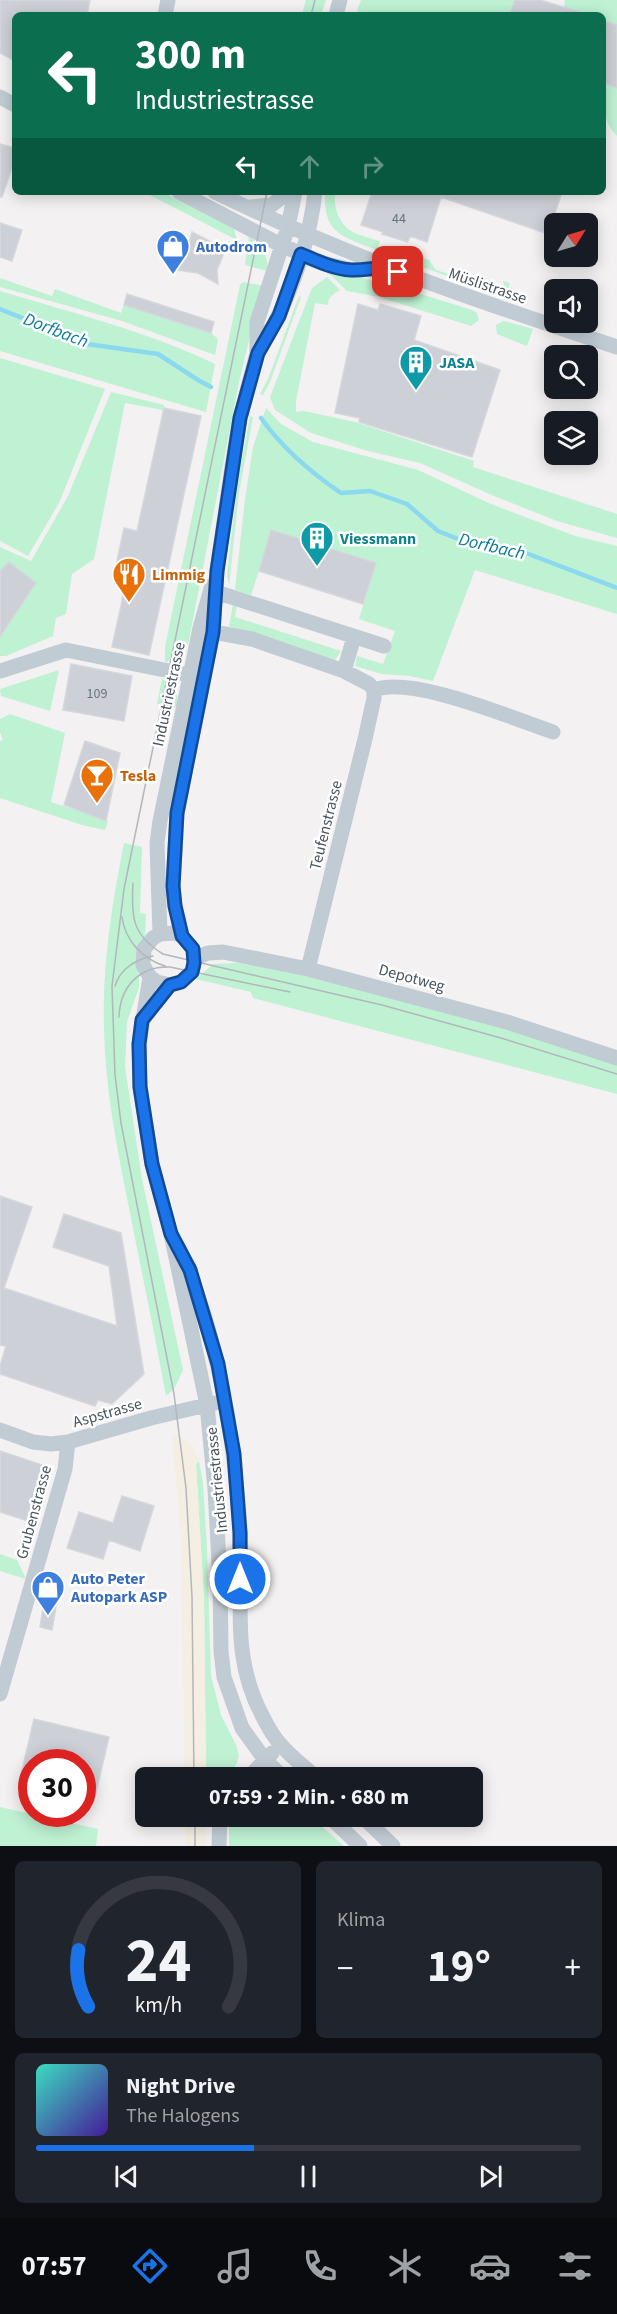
<!DOCTYPE html>
<html lang="de">
<head>
<meta charset="utf-8">
<style>
	body { margin:0; font-family:"Source Sans 3",sans-serif; background:#20242c; color:#f1f3f6; height:100vh; display:flex; flex-direction:column; font-size:22px; white-space:nowrap }
	* { box-sizing:border-box; margin:0 }
	p { font-size:20px; color:#9ea1a6 }
	.icon { flex:none; width:33px; height:33px; fill:none; stroke:currentColor; stroke-width:2; stroke-linecap:round; stroke-linejoin:round }
	.map { position:relative; height:1846px; overflow:hidden }
	.details { display:flex; flex-direction:column; gap:15px; padding:15px; background:#0d0f14; flex:1 }
	.details>* { flex:none }
	.guide { position:absolute; left:12px; top:12px; width:594px; height:183px; border-radius:9px; box-shadow:0 3px 15px #0003; background:#0b6e4f; color:#fff; overflow:hidden }
	.needle { width:39px; rotate:53deg }
	.tools { position:absolute; left:544px; top:213px; display:grid; gap:12px }
	.tools a { display:grid; place-items:center; width:54px; height:54px; border-radius:9px; background:#171b24; box-shadow:0 3px 15px #0003; font-size:30px }
	.speed { position:absolute; left:18px; top:1749px; display:flex; gap:12px; font-size:30px; font-weight:700; text-align:center }
	.speed>* { display:grid; place-content:center; width:78px; height:78px; border-radius:50%; background:#171b24; box-shadow:0 3px 15px #0003; line-height:1 }
	.speed .limit { border:9px solid #d22; background:#fff; color:#111 }
	.pin { position:absolute; display:grid; place-items:center; width:51px; height:51px; color:#fff; margin:-26px; border-radius:12px; box-shadow:0 3px 9px #0006 }
	.me { position:absolute; width:66px; margin:-33px; rotate:0deg; stroke-linejoin:round; filter:drop-shadow(0 0 4px #0008) }
	.turn { display:flex; align-items:center; gap:21px; height:126px; padding:0 24px; font-size:27px }
	.turn .icon { width:78px; height:78px; stroke-width:2.5 }
	.turn b { display:block; font-size:42px; line-height:51px }
	.lanes { display:flex; align-items:center; height:57px; padding:0 24px; background:#0003; justify-content:center; gap:30px; direction:ltr }
	.lanes .off { opacity:.35 }
	.big { font-size:45px; font-weight:700; line-height:1.1 }
	.details .tile { flex:1; display:flex; flex-direction:column; justify-content:center; gap:9px; min-width:0; padding:0 21px; border-radius:9px; background:#20242c }
	.details .dial { align-items:center; gap:0 }
	.dial svg { height:156px; overflow:visible; fill:none; stroke:#363941; stroke-width:7; stroke-linecap:round; text-anchor:middle }
	.dial text { fill:#f1f3f6; stroke:none }
	.song { display:flex; align-items:center; gap:18px }
	.cover { width:72px; height:72px; border-radius:9px; background:linear-gradient(135deg,hsl(170 70% 55%),hsl(260 70% 35%)) }
	.played { height:6px; border-radius:3px; background:linear-gradient(90deg,#1a73e8 40%,#363941 40%) }
	.keys { display:flex; justify-content:space-around; direction:ltr }
	.heat { display:flex; justify-content:space-between; align-items:center; font-size:33px; direction:ltr }
	.details .tiles { flex:1; display:grid; gap:15px; grid-template-columns:1fr 1fr }
	.tile:last-child { grid-column:span 2 }
	.trip { position:absolute; left:135px; top:1767px; width:348px; height:60px; border-radius:9px; background:#171b24; box-shadow:0 3px 15px #0003; font-weight:700; line-height:60px; text-align:center }
	.tab-bar { display:flex; height:96px; justify-content:space-around; align-items:center; background:#090b0e; color:#9ea1a6 }
	.tab-bar .icon { width:42px; height:42px }
	.tab-bar .current { color:#1a73e8 }
	.tab-bar b { font-size:27px; color:#f1f3f6 }
	.map>svg:first-child { display:block }
	.green { fill:#bff1d3 }
	.sand { fill:#f4efe2 }
	.lines { fill:none; stroke-linecap:round; stroke-linejoin:round }
	.stream { stroke:#8bd9ef; stroke-width:4.5 }
	.building { fill:#cdd0d6; stroke:#d5d7dc; stroke-width:1.5 }
	.minor { stroke:#c1cbd3; stroke-width:15 }
	.tram { stroke:#b3b6bb; stroke-width:1.5 }
	.route-casing { stroke:#114b97; stroke-width:15 }
	.route { stroke:#1a73e8; stroke-width:10 }
	.labels { text-anchor:middle; stroke-width:5; stroke-linejoin:round; paint-order:stroke }
	.number-label { font-size:14px; fill:#69737d }
	.shop-label { font-size:16px; font-weight:bold; fill:#366cbe; stroke:#fff; text-anchor:start }
	.street-label { font-size:16px; fill:#48545f; stroke:#fff }
	.culture-label { font-size:16px; font-weight:bold; fill:#0d838f; stroke:#fff; text-anchor:start }
	.food-label { font-size:16px; font-weight:bold; fill:#c56008; stroke:#fff; text-anchor:start }
	.water-label { font-size:18px; font-style:italic; fill:#087a9b; stroke:#fff }
</style>
</head>
<body>
<div class="map">
<svg width="617" height="1846" viewBox="0 0 617 1846">
	<rect width="100%" height="100%" fill="#f3f1f1"/>
	<path class="green" d="M 306,0 L 326,0 L 321,15 L 302,15 Z
		M 361,0 L 515,0 L 509,15 L 368,15 L 357,11 Z
		M 565,0 L 617,0 L 617,25 L 603,20 L 603,15 L 586,15 L 564,8 Z
		M 603,84 L 617,88 L 617,136 C 603,123 603,102 603,84 Z
		M 144,192 L 162,192 L 234,229 L 237,240 Z
		M 325,192 L 336,192 C 332,205 339,224 351,231 C 359,236 371,238 380,241 L 377,250 C 343,237 323,234 325,192 Z
		M 249,236 C 261,246 269,255 267,271 L 245,265 Z
		M 387,247 L 405,253 L 410,261 L 423,265 L 420,257 L 429,260 L 436,270 L 506,292 L 503,281 L 510,283 L 506,297 L 502,297 L 386,253 Z
		M 332,271 L 392,285 L 472,310 L 477,313 L 479,320 L 471,326 L 379,297 L 347,291 L 331,275 L 327,274 L 327,272 Z
		M 327,277 L 340,290 C 333,294 328,297 328,305 L 315,303 L 296,401 L 296,412 L 304,411 L 355,422 L 474,461 L 473,467 L 617,514 L 617,538 L 557,521 L 494,496 L 420,463 L 368,451 L 311,433 L 275,410 L 270,397 L 312,288 Z
		M 0,278 L 52,296 L 55,289 L 121,313 L 124,305 L 211,333 L 218,339 L 215,355 L 122,321 L 0,287 Z
		M 243,282 L 264,286 L 256,311 L 239,382 L 189,640 C 185,653 180,661 165,662 L 165,647 L 240,285 Z
		M 0,291 C 72,313 147,331 215,364 L 206,412 L 0,351 Z
		M 299,296 L 301,297 L 270,382 L 263,395 L 260,394 L 268,379 Z
		M 504,321 L 533,329 L 527,346 L 497,334 L 496,325 Z
		M 0,358 L 105,389 L 59,503 L 28,556 L 0,541 Z
		M 111,392 L 164,405 L 163,410 L 125,403 L 94,559 L 72,574 L 66,614 L 56,618 L 53,636 L 6,656 L 0,656 L 0,637 L 36,583 L 9,562 L 0,571 L 0,547 L 31,561 L 68,496 Z
		M 266,408 L 281,424 L 313,442 L 418,470 L 491,504 L 575,536 L 617,546 L 617,614 L 475,570 L 433,681 L 410,676 L 382,674 L 355,666 L 357,656 L 383,664 L 395,631 L 359,619 L 376,563 L 272,531 L 251,595 L 235,590 L 245,499 L 253,447 Z
		M 250,416 L 253,417 L 239,493 L 229,585 L 227,576 L 237,486 Z
		M 233,604 L 237,605 L 235,617 L 341,651 L 335,660 L 229,627 Z
		M 59,670 L 50,711 L 1,696 L 0,689 Z
		M 162,679 C 174,685 179,695 178,708 L 157,704 Z
		M 10,714 L 65,733 L 51,802 L 108,821 L 105,830 L 82,825 L 0,798 L 0,741 L 3,740 L 0,732 L 0,719 Z
		M 124,843 L 142,847 L 140,913 L 146,914 L 145,936 L 139,945 L 139,987 L 127,1022 L 125,1067 L 142,1179 L 183,1370 L 174,1389 L 166,1396 C 155,1335 142,1274 130,1213 C 118,1152 105,1091 104,1028 C 102,965 112,904 124,843 Z
		M 237,963 L 289,971 L 473,1019 L 617,1063 L 617,1094 L 253,998 L 251,992 L 196,979 L 213,964 Z
		M 199,1461 L 203,1483 L 207,1549 L 211,1676 L 221,1715 L 236,1745 L 239,1755 L 237,1763 L 228,1777 L 206,1777 L 204,1598 L 196,1464 Z
		M 0,1554 L 17,1560 L 26,1579 L 0,1571 Z
		M 0,1807 L 98,1829 L 96,1846 L 0,1846 Z
		M 231,1817 L 311,1817 L 344,1846 L 229,1846 L 229,1824 Z"/>
	<path class="sand" d="M 172,1433 L 191,1444 L 199,1461 L 196,1464 L 204,1598 L 206,1777 L 185,1777 L 181,1542 Z
		M 185,1817 L 206,1817 L 206,1846 L 186,1846 Z"/>
	<g class="lines">
		<path class="stream" d="M 0,309 L 87,344 L 158,354 L 198,380 L 211,387
			M 261,418 C 283,449 310,472 341,493 L 370,491 L 407,504 L 438,531 L 468,543 L 513,548 L 617,588"/>
	</g>
	<path class="building" d="M 0,0 L 90,0 L 87,15 L 15,15 L 15,61 L 0,53 Z
		M 515,0 L 540,0 L 580,12 L 580,15 L 509,15 Z
		M 603,20 L 617,25 L 617,88 L 603,83 Z
		M 0,144 L 15,148 L 15,159 L 2,197 L 0,197 Z
		M 372,192 L 562,192 L 548,234 L 441,197 L 427,242 L 410,236 L 408,242 L 382,234 L 383,232 L 361,225 Z
		M 0,223 L 22,230 L 12,261 L 0,257 Z
		M 192,232 L 213,243 L 228,243 L 217,270 L 218,284 L 198,273 L 176,270 L 185,260 Z
		M 127,294 L 214,322 L 211,333 L 124,305 Z
		M 358,304 L 378,310 L 380,304 L 421,316 L 414,340 L 500,370 L 472,457 L 359,422 L 360,418 L 335,413 Z
		M 164,408 L 201,416 L 149,655 L 112,647 L 130,564 L 117,561 L 124,528 L 137,531 Z
		M 271,530 L 376,563 L 363,604 L 259,571 Z
		M 9,562 L 36,583 L 0,637 L 0,571 Z
		M 71,664 L 132,676 L 124,721 L 63,710 Z
		M 85,741 L 120,753 L 106,821 L 64,805 Z
		M 0,1196 L 32,1207 L 4,1288 L 117,1326 L 109,1266 L 53,1247 L 64,1214 L 121,1233 L 144,1374 L 112,1404 L 98,1400 L 95,1406 L 0,1374 L 0,1366 L 6,1346 L 0,1345 Z
		M 0,1451 L 48,1467 L 31,1522 L 0,1512 Z
		M 122,1496 L 154,1506 L 140,1551 L 109,1540 L 103,1559 L 67,1548 L 79,1512 L 113,1523 Z
		M 44,1603 L 56,1606 L 52,1630 L 40,1627 Z
		M 34,1719 L 109,1737 L 94,1801 L 82,1798 L 82,1762 L 32,1762 L 32,1786 L 19,1783 Z"/>
	<g class="lines">
		<path class="minor" d="M 165,15 L 168,0
			M 336,15 L 340,0
			M 0,97 L 15,105
			M 179,192 L 283,246 L 323,263 L 352,270 L 380,267
			M 215,192 C 345,256 480,302 617,347
			M 250,207 L 272,205 L 288,192
			M 257,353 C 287,308 309,246 315,192
			M 216,592 L 384,646
			M 213,632 L 252,639 L 344,671 L 369,684 L 374,690 L 374,698 L 365,739 L 308,969
			M 0,671 L 66,650 L 189,675
			M 344,671 L 354,637
			M 374,690 C 411,675 512,718 553,732
			M 160,934 L 157,843 L 160,821 L 200,628 L 212,585
			M 182,936 L 175,933 L 160,934 L 153,938 L 144,949 L 143,965 L 150,977 L 157,982 L 170,985 L 181,982 L 192,972 L 194,963 L 193,949 L 182,936 L 175,906 L 173,886 L 177,813 L 213,632 L 217,571 L 232,466 L 240,418 L 257,353 L 257,322 L 288,227 L 295,192
			M 195,958 L 208,953 L 223,952 L 308,969 L 507,1022 L 617,1058
			M 150,977 L 139,1044 L 140,1087 L 152,1164 L 171,1234 L 207,1405 L 215,1489 L 220,1581 L 221,1651 L 224,1677 L 242,1728 L 265,1760 L 284,1778
			M 144,1018 L 170,985
			M 177,1245 C 190,1270 198,1295 206,1321 C 226,1389 236,1460 240,1531 C 244,1599 229,1654 263,1717 C 268,1727 273,1736 280,1744 C 291,1757 305,1767 317,1778
			M 0,1430 L 33,1442 L 51,1444 L 68,1442 L 151,1418 L 215,1403
			M 0,1694 L 65,1469 L 68,1442
			M 248,1778 L 272,1753
			M 329,1816 L 360,1846
			M 362,1816 L 393,1846
			M 219,1846 L 220,1816"/>
		<path class="tram" d="M 311,15 L 315,0
			M 133,883 C 131,917 132,935 163,954 L 382,1005 L 501,1038 L 617,1074
			M 122,917 C 125,940 142,959 165,966
			M 115,986 C 120,969 136,959 153,956
			M 119,1017 C 120,987 139,966 170,967 L 290,992
			M 194,1778 L 192,1597 L 186,1488 L 174,1394 L 121,1123 L 115,1075 L 112,986 L 124,889 L 267,192
			M 195,1816 L 195,1846"/>
	</g>
	<g class="lines">
		<defs>
			<path id="route" d="M 240,1579 L 240,1533 L 234,1454 L 218,1364 L 190,1270 L 171,1234 L 152,1164 L 140,1087 L 139,1044 L 142,1020 L 170,985 L 181,982 L 192,972 L 194,963 L 193,949 L 182,936 L 175,906 L 173,886 L 177,813 L 213,632 L 217,571 L 240,418 L 258,353 L 279,316 L 301,254 C 317,261 334,269 351,270 C 371,271 376,264 398,272"/>
		</defs>
		<use href="#route" class="route-casing"/>
		<use href="#route" class="route"/>
	</g>
	<defs>
		<symbol id="shop-pin" viewBox="-11 -11 22 30"><path d="M0 17L-7.5 6A9.5 9.5 0 1 1 7.5 6Z" fill="#3f7fe0" stroke="#fff"/><path d="M-5-2.5h2.3a2.7 3.5 0 0 1 5.4 0H5L5.5 6h-11ZM-1.5-2.5h3a1.5 2.3 0 0 0-3 0Z" fill="#fff"/></symbol>
		<symbol id="building-pin" viewBox="-11 -11 22 30"><path d="M0 17L-7.5 6A9.5 9.5 0 1 1 7.5 6Z" fill="#0f9aa8" stroke="#fff"/><path d="M-4-6H4V6H1V3H-1V6H-4ZM-2.5-4.3h1.7v1.8h-1.7ZM.8-4.3h1.7v1.8H.8ZM-2.5-1h1.7V.8h-1.7ZM.8-1h1.7V.8H.8Z" fill="#fff"/></symbol>
		<symbol id="restaurant-pin" viewBox="-11 -11 22 30"><path d="M0 17L-7.5 6A9.5 9.5 0 1 1 7.5 6Z" fill="#e8710a" stroke="#fff"/><path d="M-5-6h1v4h1v-4h1v4h1v-4h1v5L-1.5 .5V6h-2V.5L-5-1ZM5-6V6H3V1.5H1.5Q1.5-4 5-6Z" fill="#fff"/></symbol>
		<symbol id="bar-pin" viewBox="-11 -11 22 30"><path d="M0 17L-7.5 6A9.5 9.5 0 1 1 7.5 6Z" fill="#e8710a" stroke="#fff"/><path d="M-6-5H6L.8 .8V4.5H3.5V6h-7V4.5H-.8V.8Z" fill="#fff"/></symbol>
	</defs>
	<g fill-rule="evenodd">
		<use href="#shop-pin" x="154" y="227" width="38" height="52"/>
		<use href="#building-pin" x="397" y="343" width="38" height="52"/>
		<use href="#building-pin" x="298" y="519" width="38" height="52"/>
		<use href="#restaurant-pin" x="110" y="555" width="38" height="52"/>
		<use href="#bar-pin" x="78" y="756" width="38" height="52"/>
		<use href="#shop-pin" x="29" y="1568" width="38" height="52"/>
	</g>
	<g class="labels">
		<g class="number-label">
			<text x="399" y="223">44</text>
			<text x="97" y="698">109</text>
		</g>
		<g class="shop-label">
			<text x="196" y="252">Autodrom</text>
			<text x="71" y="1584">Auto Peter<tspan x="71" dy="18">Autopark ASP</tspan></text>
		</g>
		<g class="street-label">
			<text transform="translate(488 285) rotate(19)" y="6">Müslistrasse</text>
			<text transform="translate(168 694) rotate(-78)" y="6">Industriestrasse</text>
			<text transform="translate(325 825) rotate(-76)" y="6">Teufenstrasse</text>
			<text transform="translate(412 977) rotate(15)" y="6">Depotweg</text>
			<text transform="translate(107 1412) rotate(-16)" y="6">Aspstrasse</text>
			<text transform="translate(216 1480) rotate(-96)" y="6">Industriestrasse</text>
			<text transform="translate(33 1512) rotate(-75)" y="6">Grubenstrasse</text>
		</g>
		<g class="culture-label">
			<text x="439" y="368">JASA</text>
			<text x="340" y="544">Viessmann</text>
		</g>
		<g class="food-label">
			<text x="152" y="580">Limmig</text>
			<text x="120" y="781">Tesla</text>
		</g>
		<g class="water-label">
			<text transform="translate(56 330) rotate(21)" y="6">Dorfbach</text>
			<text transform="translate(492 546) rotate(13)" y="6">Dorfbach</text>
		</g>
	</g>
</svg>
<div class="tools">
<a><svg class="needle" viewBox="-14 -14 28 28"><path d="M0-13l5 13h-10z" fill="#e53935"/><path d="M0 13l5-13h-10z" fill="#9ea1a6"/></svg></a>
<a><svg class="icon" aria-label="sound" viewBox="0 0 24 24"><path d="M4 9h4l5-4v14l-5-4H4zM17 9q2 3 0 6"/></svg></a>
<a><svg class="icon" aria-label="search" viewBox="0 0 24 24"><circle cx="10" cy="10" r="6"/><path d="M15 15l6 6"/></svg></a>
<a><svg class="icon" aria-label="layers" viewBox="0 0 24 24"><path d="M12 4l9 5-9 5-9-5zM3 14l9 5 9-5"/></svg></a>
</div>
<div class="speed"><div class="limit">30</div></div>
<div class="pin" style="left:398px;top:272px;background:#d93025"><svg class="icon" aria-label="arrive" viewBox="0 0 24 24"><path d="M6 21V4h12l-3 4 3 4H6"/></svg></div>
<svg class="me" style="left:240px;top:1579px" viewBox="-20 -20 40 40"><circle r="17" fill="#1a73e8" stroke="#fff" stroke-width="3"/><path d="M0-11L8 9 0 5-8 9z" fill="#fff"/></svg>
<div class="trip">07:59 · 2 Min. · 680 m</div>
<div class="guide">
<div class="turn"><svg class="icon" aria-label="left" viewBox="0 0 24 24"><path d="M17 20v-9H6M10 6l-5 5 5 5"/></svg><div><b>300 m</b>Industriestrasse</div></div>
<div class="lanes"><svg class="icon" aria-label="left" viewBox="0 0 24 24"><path d="M17 20v-9H6M10 6l-5 5 5 5"/></svg><svg class="icon off" aria-label="ahead" viewBox="0 0 24 24"><path d="M12 20V5M6 11l6-6 6 6"/></svg><svg class="icon off" aria-label="right" viewBox="0 0 24 24"><path d="M7 20v-9h11M14 6l5 5-5 5"/></svg></div>
</div>
</div>
<section class="details">
<div class="tiles">
<div class="tile dial"><svg viewBox="0 0 100 80">
<path d="M14 69A42 42 0 1 1 86 69"/>
<path d="M14 69A42 42 0 0 1 9 40" stroke="#1a73e8"/>
<text x="50" y="56" font-size="32" font-weight="700">24</text>
<text x="50" y="72" font-size="11">km/h</text>
</svg></div>
<div class="tile"><p>Klima</p>
<div class="heat"><a>−</a><b class="big">19°</b><a>+</a></div>
</div>
<div class="tile">
<div class="song"><i class="cover"></i><div><b>Night Drive</b><p>The Halogens</p></div></div>
<div class="played"></div>
<div class="keys"><svg class="icon" aria-label="previous" viewBox="0 0 24 24"><path d="M18 5L8 12l10 7zM5 5v14"/></svg><svg class="icon" aria-label="pause" viewBox="0 0 24 24"><path d="M8 5v14M16 5v14"/></svg><svg class="icon" aria-label="next" viewBox="0 0 24 24"><path d="M6 5l10 7-10 7zM19 5v14"/></svg></div>
</div>
</div>
</section>
<nav class="tab-bar">
<b>07:57</b>
<svg class="icon current" aria-label="directions" viewBox="0 0 24 24"><path d="M12 3l9 9-9 9-9-9zM9 14v-3h6M13 9l2 2-2 2"/></svg>
<svg class="icon" aria-label="music" viewBox="0 0 24 24"><path d="M9 18V5l10-2v13"/><circle cx="6" cy="18" r="3"/><circle cx="16" cy="16" r="3"/></svg>
<svg class="icon" aria-label="phone" viewBox="0 0 24 24"><path d="M5 4h4l2 5-3 2q2 4 5 5l2-3 5 2v4C11 20 4 13 5 4z"/></svg>
<svg class="icon" aria-label="climate" viewBox="0 0 24 24"><path d="M12 3v18M4 7l16 10M4 17L20 7"/></svg>
<svg class="icon" aria-label="car" viewBox="0 0 24 24"><path d="M5 17H2v-5l4-1 3-4h7l3 4 3 1v5h-3M9 17h6M6 11h13"/><circle cx="7" cy="17" r="2"/><circle cx="17" cy="17" r="2"/></svg>
<svg class="icon" aria-label="filters" viewBox="0 0 24 24"><path d="M4 7h16M4 17h16"/><circle cx="9" cy="7" r="2"/><circle cx="15" cy="17" r="2"/></svg>
</nav>
</body>
</html>
